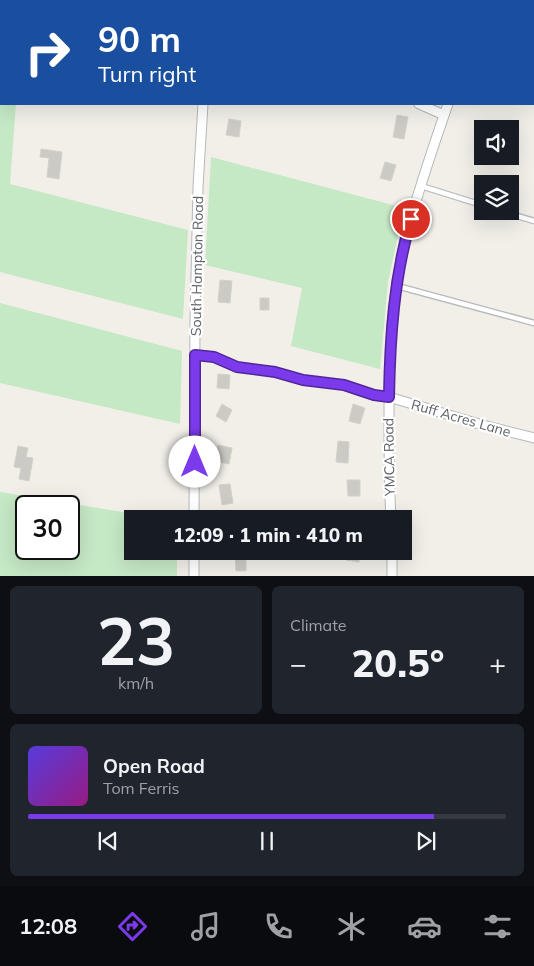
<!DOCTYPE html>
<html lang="en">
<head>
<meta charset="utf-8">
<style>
	body { margin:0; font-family:Mulish,sans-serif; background:#20242c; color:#f1f3f6; height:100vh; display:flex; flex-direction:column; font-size:19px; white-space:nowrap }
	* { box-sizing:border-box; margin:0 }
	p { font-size:16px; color:#9ea1a6 }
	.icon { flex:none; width:28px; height:28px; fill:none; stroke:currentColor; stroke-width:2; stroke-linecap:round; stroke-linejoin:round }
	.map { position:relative; height:576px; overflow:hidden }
	.sheet { display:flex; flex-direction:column; gap:10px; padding:10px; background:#0d0f14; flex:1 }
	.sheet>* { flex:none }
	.top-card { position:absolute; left:0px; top:0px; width:535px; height:105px; box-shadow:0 5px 20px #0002; background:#1a4fa0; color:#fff; overflow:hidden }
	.fabs { position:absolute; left:474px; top:120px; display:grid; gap:10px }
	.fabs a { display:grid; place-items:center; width:45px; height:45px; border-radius:0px; background:#171b24; box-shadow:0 5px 20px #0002; font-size:25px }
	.speed { position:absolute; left:15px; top:495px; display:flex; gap:10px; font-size:25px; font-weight:700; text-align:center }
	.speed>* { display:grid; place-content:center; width:65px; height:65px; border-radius:50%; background:#171b24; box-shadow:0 5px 20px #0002; line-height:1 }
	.speed .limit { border:2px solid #111; border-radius:8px; background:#fff; color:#111 }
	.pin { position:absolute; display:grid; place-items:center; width:42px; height:42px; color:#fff; margin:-21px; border:2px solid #fff; border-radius:50%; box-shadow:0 1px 5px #0007 }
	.me { position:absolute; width:55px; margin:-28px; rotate:0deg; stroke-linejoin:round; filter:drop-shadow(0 0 4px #0008) }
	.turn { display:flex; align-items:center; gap:18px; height:105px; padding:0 15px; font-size:22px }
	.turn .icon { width:65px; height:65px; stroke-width:2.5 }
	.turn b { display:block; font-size:35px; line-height:42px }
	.big { font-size:38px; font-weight:800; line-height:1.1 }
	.sheet .tile { flex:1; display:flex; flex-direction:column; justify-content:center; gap:8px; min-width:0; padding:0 18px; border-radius:8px; background:#20242c }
	.sheet .dial { align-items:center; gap:0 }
	.dial b { font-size:65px; line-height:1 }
	.song { display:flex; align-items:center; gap:15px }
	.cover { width:60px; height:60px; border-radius:8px; background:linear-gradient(135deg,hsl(250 70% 55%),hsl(310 70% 35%)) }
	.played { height:5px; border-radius:2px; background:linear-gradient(90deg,#7c3aed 85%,#363941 85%) }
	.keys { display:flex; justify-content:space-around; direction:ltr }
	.heat { display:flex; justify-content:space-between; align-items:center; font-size:28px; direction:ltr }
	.sheet .tiles { flex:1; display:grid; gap:10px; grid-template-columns:1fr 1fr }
	.tile:last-child { grid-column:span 2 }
	.trip { position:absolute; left:124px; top:510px; width:288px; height:50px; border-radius:0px; background:#171b24; box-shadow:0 5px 20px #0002; font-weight:800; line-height:50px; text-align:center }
	.tab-bar { display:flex; height:80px; justify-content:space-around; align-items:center; background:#090b0e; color:#9ea1a6 }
	.tab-bar .icon { width:35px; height:35px }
	.tab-bar .active { color:#7c3aed }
	.tab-bar b { font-size:22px; color:#f1f3f6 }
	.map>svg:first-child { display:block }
	.green { fill:#c5e8c5; fill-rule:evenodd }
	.building { fill:#cccac5; stroke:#d6d1c6 }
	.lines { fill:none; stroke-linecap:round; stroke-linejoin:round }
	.lane-casing { stroke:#b5b8bc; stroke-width:7 }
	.street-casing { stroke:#b5b8bc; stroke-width:11 }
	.lane { stroke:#fff; stroke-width:4.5 }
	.street { stroke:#fff; stroke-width:9 }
	.route-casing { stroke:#51269a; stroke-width:12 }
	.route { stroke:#7c3aed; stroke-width:9 }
	.labels { text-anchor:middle; stroke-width:4.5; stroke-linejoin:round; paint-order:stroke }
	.street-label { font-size:14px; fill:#5f6368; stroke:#fff }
</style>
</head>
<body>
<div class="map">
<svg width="534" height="576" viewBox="0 0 534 576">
	<rect width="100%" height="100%" fill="#f1efe8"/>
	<path class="green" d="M 0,0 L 23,1 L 1,1 L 1,104 L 16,104 L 10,184 L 188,230 L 183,319 L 0,272 Z
		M 211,157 L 404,208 L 388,282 L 380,369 L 291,346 L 302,288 L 205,265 Z
		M 0,303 L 182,351 L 180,424 L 0,383 Z
		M 0,492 L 165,519 L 132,519 L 132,551 L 177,551 L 177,576 L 0,576 ZM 69,506 L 69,549 L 26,549 L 26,506 Z"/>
	<path class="building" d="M 397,115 L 408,117 L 404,139 L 393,137 Z
		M 229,119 L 241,121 L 239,137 L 226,135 Z
		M 41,149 L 62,152 L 59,179 L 47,177 L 49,158 L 40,157 Z
		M 385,162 L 396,165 L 391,181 L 380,178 Z
		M 220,280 L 232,281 L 230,303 L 218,302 Z
		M 260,298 L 269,298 L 269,310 L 260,310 Z
		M 218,374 L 230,375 L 229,389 L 217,388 Z
		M 222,404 L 232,410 L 226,422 L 216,416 Z
		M 353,404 L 365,408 L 360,424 L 349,421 Z
		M 338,441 L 349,442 L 348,463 L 336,462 Z
		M 218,445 L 232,448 L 229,464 L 215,461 Z
		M 18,446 L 28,448 L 26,457 L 33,458 L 29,481 L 19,479 L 21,468 L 14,467 Z
		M 347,480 L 360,480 L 360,496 L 348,496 Z
		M 230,484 L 233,503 L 222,505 L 219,485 Z
		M 235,551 L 246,551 L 246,571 L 236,571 Z
		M 348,551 L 360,551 L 359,562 L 346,560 Z"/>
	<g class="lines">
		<defs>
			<path id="lane" d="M 421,186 L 482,205
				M 501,211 L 534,221
				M 397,286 L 534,323
				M 195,355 L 214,357 L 237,367 L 275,373 L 303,380 L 344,385 L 373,395 L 389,397"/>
			<path id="street" d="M 207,1 L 207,0
				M 481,1 L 481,0
				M 419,104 L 444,115
				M 389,397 L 479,424 L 534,438
				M 194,519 L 195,322 L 198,187 L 203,104
				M 391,519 C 389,486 389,453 389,420 C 389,358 391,295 407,234 C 418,190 433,147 448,104
				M 392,551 L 392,576
				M 194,576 L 194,551"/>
		</defs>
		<use href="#lane" class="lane-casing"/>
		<use href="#street" class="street-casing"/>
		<use href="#lane" class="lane"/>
		<use href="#street" class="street"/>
	</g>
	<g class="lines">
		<defs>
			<path id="route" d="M 195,462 L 195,355 L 214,357 L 237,367 L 275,372 L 303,380 L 344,385 L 374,395 L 389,397 C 390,337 394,277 411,219"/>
		</defs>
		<use href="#route" class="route-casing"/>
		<use href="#route" class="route"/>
	</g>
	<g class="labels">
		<g class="street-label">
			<text transform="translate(197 266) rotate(-89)" y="5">South Hampton Road</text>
			<text transform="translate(461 418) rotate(16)" y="5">Ruff Acres Lane</text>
			<text transform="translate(389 457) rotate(-91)" y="5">YMCA Road</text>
		</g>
	</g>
</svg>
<div class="fabs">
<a><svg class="icon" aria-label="sound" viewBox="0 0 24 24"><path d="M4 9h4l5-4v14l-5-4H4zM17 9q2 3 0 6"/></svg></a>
<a><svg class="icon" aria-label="layers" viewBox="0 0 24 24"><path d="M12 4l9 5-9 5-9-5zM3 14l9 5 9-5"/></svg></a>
</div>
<div class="speed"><div class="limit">30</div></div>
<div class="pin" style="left:411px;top:219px;background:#d93025"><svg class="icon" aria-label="arrive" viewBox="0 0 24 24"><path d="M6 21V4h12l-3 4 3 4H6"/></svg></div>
<svg class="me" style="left:195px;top:462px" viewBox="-20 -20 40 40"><circle r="19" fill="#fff"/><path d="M0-13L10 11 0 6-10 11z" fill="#7c3aed"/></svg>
<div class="trip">12:09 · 1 min · 410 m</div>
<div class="top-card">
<div class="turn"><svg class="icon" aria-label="right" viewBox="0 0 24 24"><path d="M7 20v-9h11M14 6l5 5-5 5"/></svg><div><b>90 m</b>Turn right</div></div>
</div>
</div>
<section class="sheet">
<div class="tiles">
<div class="tile dial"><b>23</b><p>km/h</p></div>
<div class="tile"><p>Climate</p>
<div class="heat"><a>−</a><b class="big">20.5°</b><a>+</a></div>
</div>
<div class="tile">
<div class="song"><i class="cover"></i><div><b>Open Road</b><p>Tom Ferris</p></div></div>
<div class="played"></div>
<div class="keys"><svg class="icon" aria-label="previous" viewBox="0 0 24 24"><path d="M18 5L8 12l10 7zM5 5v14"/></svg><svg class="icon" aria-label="pause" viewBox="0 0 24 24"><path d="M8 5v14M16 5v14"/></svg><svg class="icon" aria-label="next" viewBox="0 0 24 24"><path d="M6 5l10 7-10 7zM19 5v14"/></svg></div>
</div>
</div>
</section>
<nav class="tab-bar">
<b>12:08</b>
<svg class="icon active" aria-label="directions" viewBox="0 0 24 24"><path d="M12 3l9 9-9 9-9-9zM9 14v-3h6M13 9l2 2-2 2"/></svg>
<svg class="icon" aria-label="music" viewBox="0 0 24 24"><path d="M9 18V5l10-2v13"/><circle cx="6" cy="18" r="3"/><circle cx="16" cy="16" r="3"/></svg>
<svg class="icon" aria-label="phone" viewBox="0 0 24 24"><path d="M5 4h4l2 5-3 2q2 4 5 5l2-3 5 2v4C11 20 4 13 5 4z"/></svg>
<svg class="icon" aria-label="climate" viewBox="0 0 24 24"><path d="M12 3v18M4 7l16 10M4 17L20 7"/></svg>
<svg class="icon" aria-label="car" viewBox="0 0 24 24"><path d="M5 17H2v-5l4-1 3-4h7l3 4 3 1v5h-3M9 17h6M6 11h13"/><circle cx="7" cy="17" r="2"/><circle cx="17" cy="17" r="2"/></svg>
<svg class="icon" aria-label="filters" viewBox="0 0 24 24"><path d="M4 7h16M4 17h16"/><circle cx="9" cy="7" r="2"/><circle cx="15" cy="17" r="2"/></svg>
</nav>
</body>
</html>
